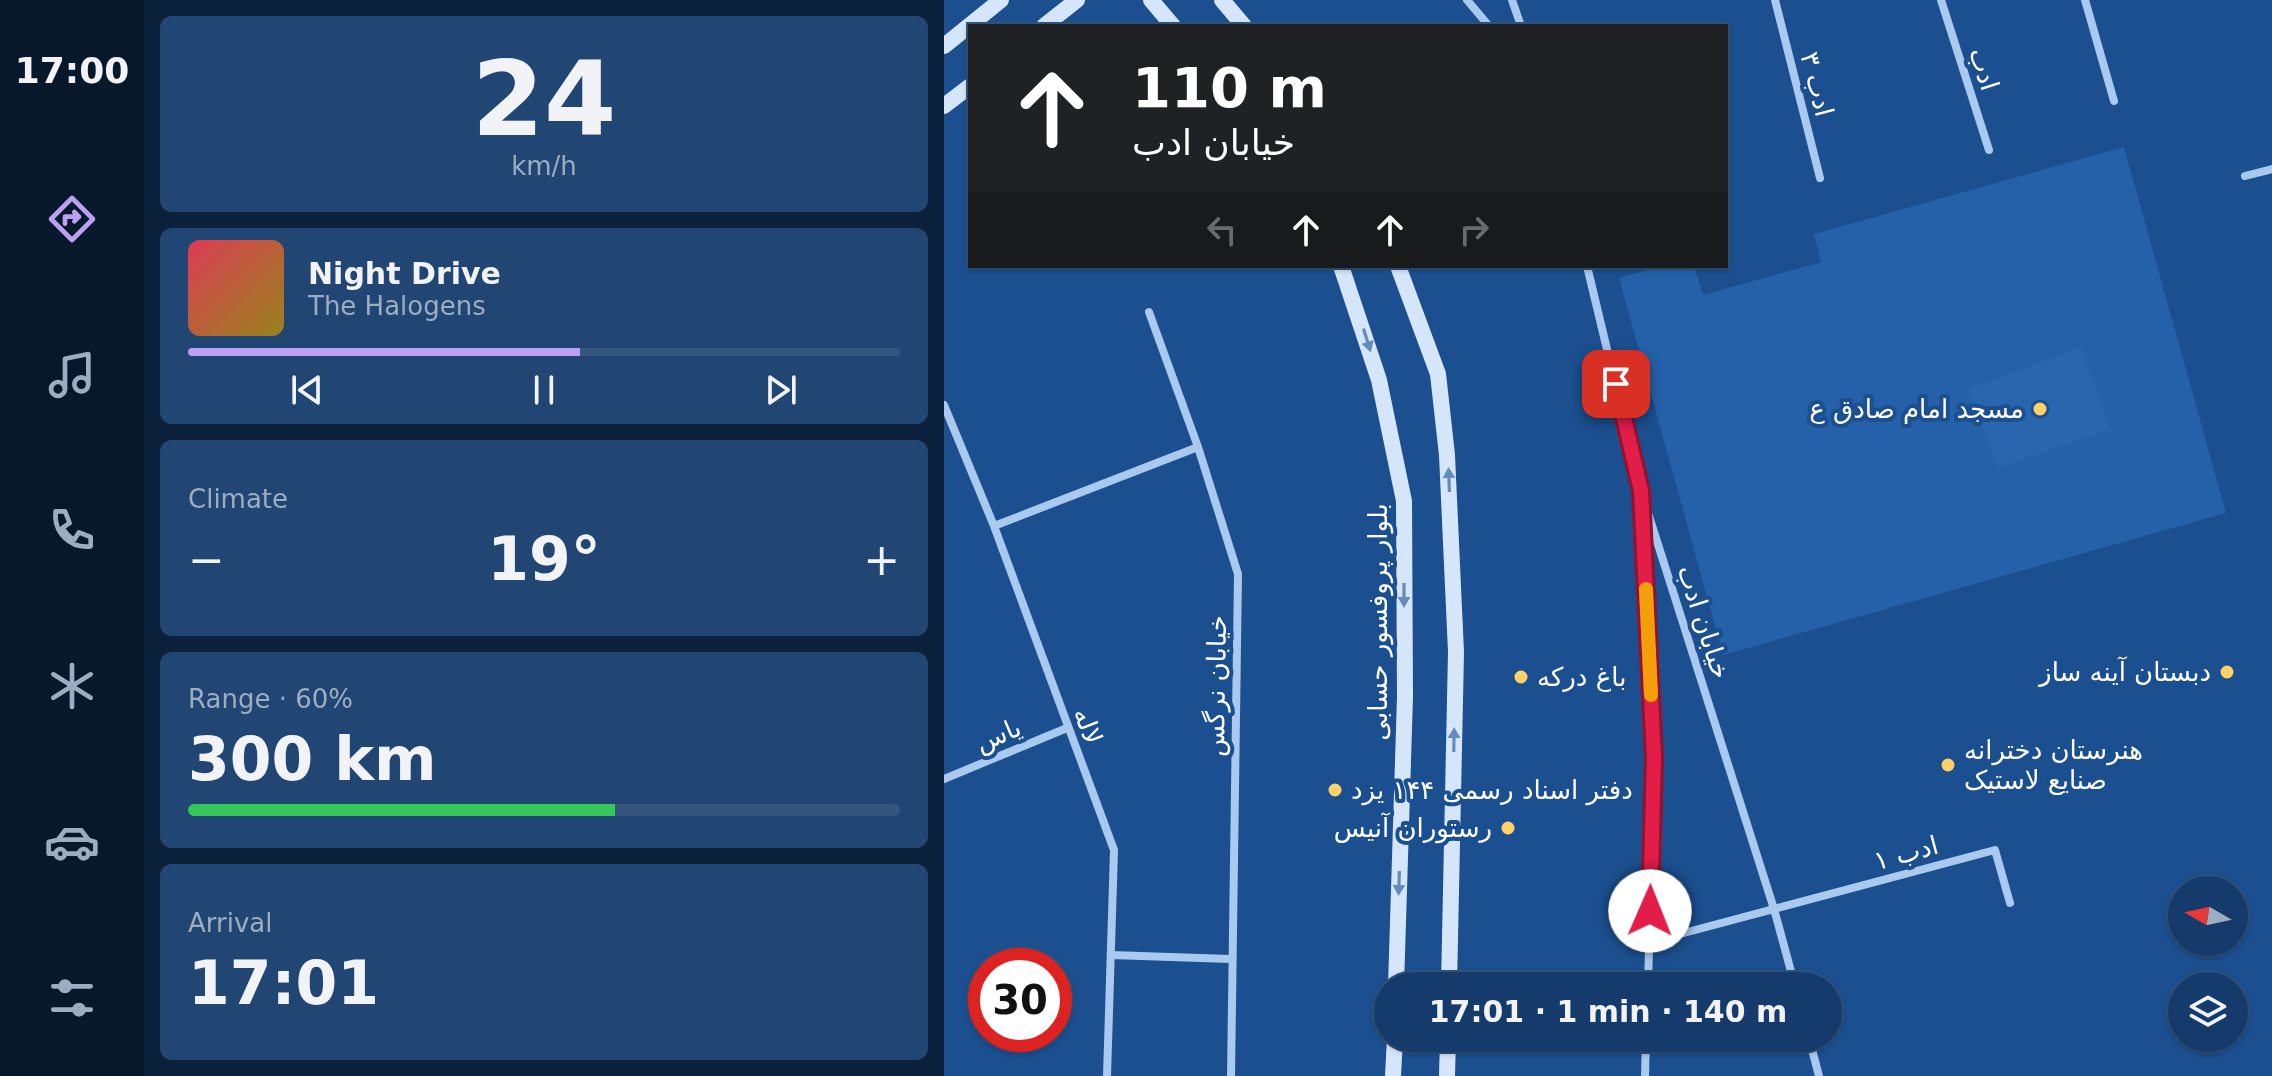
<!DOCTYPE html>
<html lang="en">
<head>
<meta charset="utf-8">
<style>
	body { margin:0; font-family:"DejaVu Sans","Noto Sans Arabic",sans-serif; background:#214673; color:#f1f3f6; height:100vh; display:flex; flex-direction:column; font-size:30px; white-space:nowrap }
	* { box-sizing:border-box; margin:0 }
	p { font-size:26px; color:#9dadc1 }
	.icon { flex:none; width:44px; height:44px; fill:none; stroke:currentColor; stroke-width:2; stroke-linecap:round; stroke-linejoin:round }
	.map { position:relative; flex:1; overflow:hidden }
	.sheet { display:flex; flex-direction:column; gap:16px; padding:16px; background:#0b203b; width:800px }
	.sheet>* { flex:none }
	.guide { position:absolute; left:24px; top:24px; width:760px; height:244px; border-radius:0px; box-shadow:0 2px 6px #0004,0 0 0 2px #33557e; background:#202124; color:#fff; overflow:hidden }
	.needle { width:52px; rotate:279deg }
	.controls { position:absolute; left:1224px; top:876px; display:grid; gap:16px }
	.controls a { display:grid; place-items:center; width:80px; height:80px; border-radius:50%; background:#143b6b; box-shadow:0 2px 6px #0004,0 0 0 2px #33557e; font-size:40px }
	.speed { position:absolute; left:24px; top:948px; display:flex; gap:16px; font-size:40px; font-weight:700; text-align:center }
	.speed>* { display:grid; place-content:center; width:104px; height:104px; border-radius:50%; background:#143b6b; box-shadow:0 2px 6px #0004,0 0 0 2px #33557e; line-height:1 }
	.speed .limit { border:12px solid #d22; background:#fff; color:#111 }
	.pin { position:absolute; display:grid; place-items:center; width:68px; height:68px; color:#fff; margin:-34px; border-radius:16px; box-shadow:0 4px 12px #0006 }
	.me { position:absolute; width:88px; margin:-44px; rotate:1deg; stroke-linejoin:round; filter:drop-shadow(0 0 6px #0008) }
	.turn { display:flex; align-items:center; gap:28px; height:168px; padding:0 32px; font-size:36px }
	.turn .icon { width:104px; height:104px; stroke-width:2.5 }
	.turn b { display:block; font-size:56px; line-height:68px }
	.lanes { display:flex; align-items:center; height:76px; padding:0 32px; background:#0003; justify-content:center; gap:40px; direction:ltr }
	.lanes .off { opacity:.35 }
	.big { font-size:60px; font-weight:700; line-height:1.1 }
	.sheet .tile { flex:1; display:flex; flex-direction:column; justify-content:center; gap:12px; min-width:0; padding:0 28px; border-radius:12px; background:#214673 }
	.sheet .dial { align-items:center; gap:0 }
	.dial b { font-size:104px; line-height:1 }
	.song { display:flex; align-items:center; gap:24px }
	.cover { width:96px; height:96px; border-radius:12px; background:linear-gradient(135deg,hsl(350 70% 55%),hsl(50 70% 35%)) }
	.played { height:8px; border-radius:4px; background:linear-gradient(90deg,#bca0f2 55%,#33557e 55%) }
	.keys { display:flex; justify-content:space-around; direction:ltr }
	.heat { display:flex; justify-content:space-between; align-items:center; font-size:44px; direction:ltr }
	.charge { height:12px; border-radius:6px; background:linear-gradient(90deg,#34c759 60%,#33557e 0) }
	.trip { position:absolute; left:430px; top:972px; width:468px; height:80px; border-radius:40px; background:#143b6b; box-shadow:0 2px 6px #0004,0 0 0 2px #33557e; font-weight:700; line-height:80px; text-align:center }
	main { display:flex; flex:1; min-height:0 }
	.menu { display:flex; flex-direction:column; width:144px; justify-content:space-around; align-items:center; background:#08182b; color:#9dadc1 }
	.menu .icon { width:56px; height:56px }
	.menu .current { color:#bca0f2 }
	.menu b { font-size:36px; color:#f1f3f6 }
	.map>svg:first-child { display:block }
	.green { fill:#2461a8 }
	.building { fill:#2a66ad }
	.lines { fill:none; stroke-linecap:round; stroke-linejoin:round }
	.minor { stroke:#a9c9ee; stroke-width:8 }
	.secondary { stroke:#d6e6fa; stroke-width:16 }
	.oneway { fill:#668bba }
	.route-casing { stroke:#92132f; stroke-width:20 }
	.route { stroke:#e11d48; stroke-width:14 }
	.slow { stroke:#f59e0b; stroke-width:14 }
	.poi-dot { fill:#ffd166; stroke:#1b4f8f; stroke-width:3 }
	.labels { text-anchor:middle; stroke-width:8; stroke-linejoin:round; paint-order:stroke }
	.street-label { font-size:26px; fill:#fff; stroke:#1b4f8f }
	.poi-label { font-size:26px; fill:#fff; stroke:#1b4f8f; text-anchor:end }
</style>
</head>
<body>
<main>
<nav class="menu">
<b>17:00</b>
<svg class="icon current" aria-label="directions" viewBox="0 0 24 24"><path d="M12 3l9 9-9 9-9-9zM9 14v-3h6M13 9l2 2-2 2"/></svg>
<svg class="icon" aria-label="music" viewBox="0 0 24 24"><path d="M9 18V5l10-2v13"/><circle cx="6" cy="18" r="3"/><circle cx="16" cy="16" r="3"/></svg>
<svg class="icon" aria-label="phone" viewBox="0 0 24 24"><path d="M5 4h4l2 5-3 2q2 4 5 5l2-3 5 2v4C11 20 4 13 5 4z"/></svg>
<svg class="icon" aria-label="climate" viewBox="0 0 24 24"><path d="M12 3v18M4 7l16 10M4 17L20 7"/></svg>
<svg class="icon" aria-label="car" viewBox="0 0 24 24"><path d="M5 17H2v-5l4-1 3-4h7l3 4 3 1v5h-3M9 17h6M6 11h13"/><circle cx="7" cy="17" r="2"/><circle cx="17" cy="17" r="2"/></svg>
<svg class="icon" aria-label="filters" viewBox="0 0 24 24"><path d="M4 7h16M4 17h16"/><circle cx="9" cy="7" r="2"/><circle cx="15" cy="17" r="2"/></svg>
</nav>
<section class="sheet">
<div class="tile dial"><b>24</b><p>km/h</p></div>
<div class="tile">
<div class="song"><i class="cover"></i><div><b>Night Drive</b><p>The Halogens</p></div></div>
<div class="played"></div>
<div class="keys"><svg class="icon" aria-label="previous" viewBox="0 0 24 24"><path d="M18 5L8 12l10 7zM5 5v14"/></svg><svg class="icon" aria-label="pause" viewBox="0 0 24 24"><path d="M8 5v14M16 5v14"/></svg><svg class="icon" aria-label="next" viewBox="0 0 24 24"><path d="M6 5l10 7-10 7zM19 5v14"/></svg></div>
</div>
<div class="tile"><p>Climate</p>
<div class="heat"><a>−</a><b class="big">19°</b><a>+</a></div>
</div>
<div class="tile"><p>Range · 60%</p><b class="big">300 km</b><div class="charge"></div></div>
<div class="tile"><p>Arrival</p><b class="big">17:01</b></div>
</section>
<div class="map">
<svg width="1328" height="1076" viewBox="0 0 1328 1076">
	<rect width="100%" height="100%" fill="#1b4f8f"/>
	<path class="green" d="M 1180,147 L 1282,513 L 779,655 L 675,278 L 717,266 L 750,266 L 759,295 L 877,262 L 870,234 Z"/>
	<path class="building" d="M 1137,347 L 1166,429 L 1054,468 L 1025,389 Z"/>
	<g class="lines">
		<path class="minor" d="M 523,0 L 545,26
			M 568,0 L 577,26
			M 831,0 L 876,178
			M 997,0 L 1045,150
			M 1141,0 L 1170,101
			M 1301,176 L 1328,169
			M 643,266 L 697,491 L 830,909 L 851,986
			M 205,312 L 254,447 L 294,574 L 287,1076
			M 0,405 L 50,526 L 170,850 L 163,1076
			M 698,504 L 710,758 L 704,986
			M 50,526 L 254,447
			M 0,779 L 123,728
			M 706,942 L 1051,850 L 1066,903
			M 167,955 L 286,959
			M 865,1038 L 875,1076
			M 701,1076 L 702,1038"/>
		<path class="secondary" d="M 207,0 L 229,26
			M 278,0 L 300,26
			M 100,26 L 133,0
			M 0,46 L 57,0
			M 0,106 L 26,86
			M 397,266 L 435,380 L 460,501 L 461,697 L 452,986
			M 454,266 L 494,374 L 503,455 L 512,652 L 505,986
			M 449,1076 L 451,1038
			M 503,1076 L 504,1038"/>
	</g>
	<defs><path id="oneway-solid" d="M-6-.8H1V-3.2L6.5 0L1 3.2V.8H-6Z" transform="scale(2)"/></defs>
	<g class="oneway">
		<use href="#oneway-solid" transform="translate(423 340) rotate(73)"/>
		<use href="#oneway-solid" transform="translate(505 480) rotate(-92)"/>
		<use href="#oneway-solid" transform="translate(460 595) rotate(90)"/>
		<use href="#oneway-solid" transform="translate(510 740) rotate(-89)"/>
		<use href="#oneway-solid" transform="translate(455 883) rotate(92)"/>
	</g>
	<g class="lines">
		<defs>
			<path id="route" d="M 672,384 L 697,491 L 710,758 L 706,911"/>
		</defs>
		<use href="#route" class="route-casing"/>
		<use href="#route" class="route"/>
		<path class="slow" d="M 702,589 L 707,695"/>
	</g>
	<g class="poi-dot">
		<circle cx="1096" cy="409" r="8"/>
		<circle cx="1283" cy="672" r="8"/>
		<circle cx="577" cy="677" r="8"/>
		<circle cx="1004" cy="765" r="8"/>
		<circle cx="391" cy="790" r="8"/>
		<circle cx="564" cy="828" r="8"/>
	</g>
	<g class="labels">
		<g class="street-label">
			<text transform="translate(1040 69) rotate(72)" y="9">ادب</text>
			<text transform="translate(873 84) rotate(76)" y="9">ادب ۳</text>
			<text transform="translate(434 622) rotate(-90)" y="9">بلوار پروفسور حسابی</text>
			<text transform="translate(760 622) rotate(72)" y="9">خیابان ادب</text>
			<text transform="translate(272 686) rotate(-89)" y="9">خیابان نرگس</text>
			<text transform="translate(144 726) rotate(69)" y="9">لاله</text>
			<text transform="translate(54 735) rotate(-23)" y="9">یاس</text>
			<text transform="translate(962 853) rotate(-15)" y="9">ادب ۱</text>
		</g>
		<g class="poi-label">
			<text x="1080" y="418">مسجد امام صادق ع</text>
			<text x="1267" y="681">دبستان آینه ساز</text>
			<text x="593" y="686" text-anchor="start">باغ درکه</text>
			<text x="1020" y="759" text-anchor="start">هنرستان دخترانه<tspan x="1020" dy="30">صنایع لاستیک</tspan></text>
			<text x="407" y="799" text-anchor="start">دفتر اسناد رسمی ۱۴۴ یزد</text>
			<text x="548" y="837">رستوران آنیس</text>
		</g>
	</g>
</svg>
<div class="controls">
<a><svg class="needle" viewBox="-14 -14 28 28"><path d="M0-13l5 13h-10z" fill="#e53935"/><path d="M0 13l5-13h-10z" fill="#9dadc1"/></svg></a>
<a><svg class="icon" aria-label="layers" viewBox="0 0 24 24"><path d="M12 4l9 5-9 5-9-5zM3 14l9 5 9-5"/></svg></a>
</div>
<div class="speed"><div class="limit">30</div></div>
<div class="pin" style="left:672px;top:384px;background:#d93025"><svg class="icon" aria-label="arrive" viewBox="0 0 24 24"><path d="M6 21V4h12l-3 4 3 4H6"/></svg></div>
<svg class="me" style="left:706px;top:911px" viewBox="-20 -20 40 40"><circle r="19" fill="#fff"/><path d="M0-13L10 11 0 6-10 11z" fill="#e11d48"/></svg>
<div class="trip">17:01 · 1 min · 140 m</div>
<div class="guide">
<div class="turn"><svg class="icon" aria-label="ahead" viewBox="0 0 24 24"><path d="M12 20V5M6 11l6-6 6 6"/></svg><div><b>110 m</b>خیابان ادب</div></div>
<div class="lanes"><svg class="icon off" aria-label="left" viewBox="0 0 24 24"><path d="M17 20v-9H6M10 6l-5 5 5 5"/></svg><svg class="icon" aria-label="ahead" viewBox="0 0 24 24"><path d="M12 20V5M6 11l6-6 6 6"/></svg><svg class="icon" aria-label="ahead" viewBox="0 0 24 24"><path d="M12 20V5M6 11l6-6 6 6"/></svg><svg class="icon off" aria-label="right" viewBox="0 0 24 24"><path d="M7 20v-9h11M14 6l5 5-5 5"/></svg></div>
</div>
</div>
</main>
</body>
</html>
